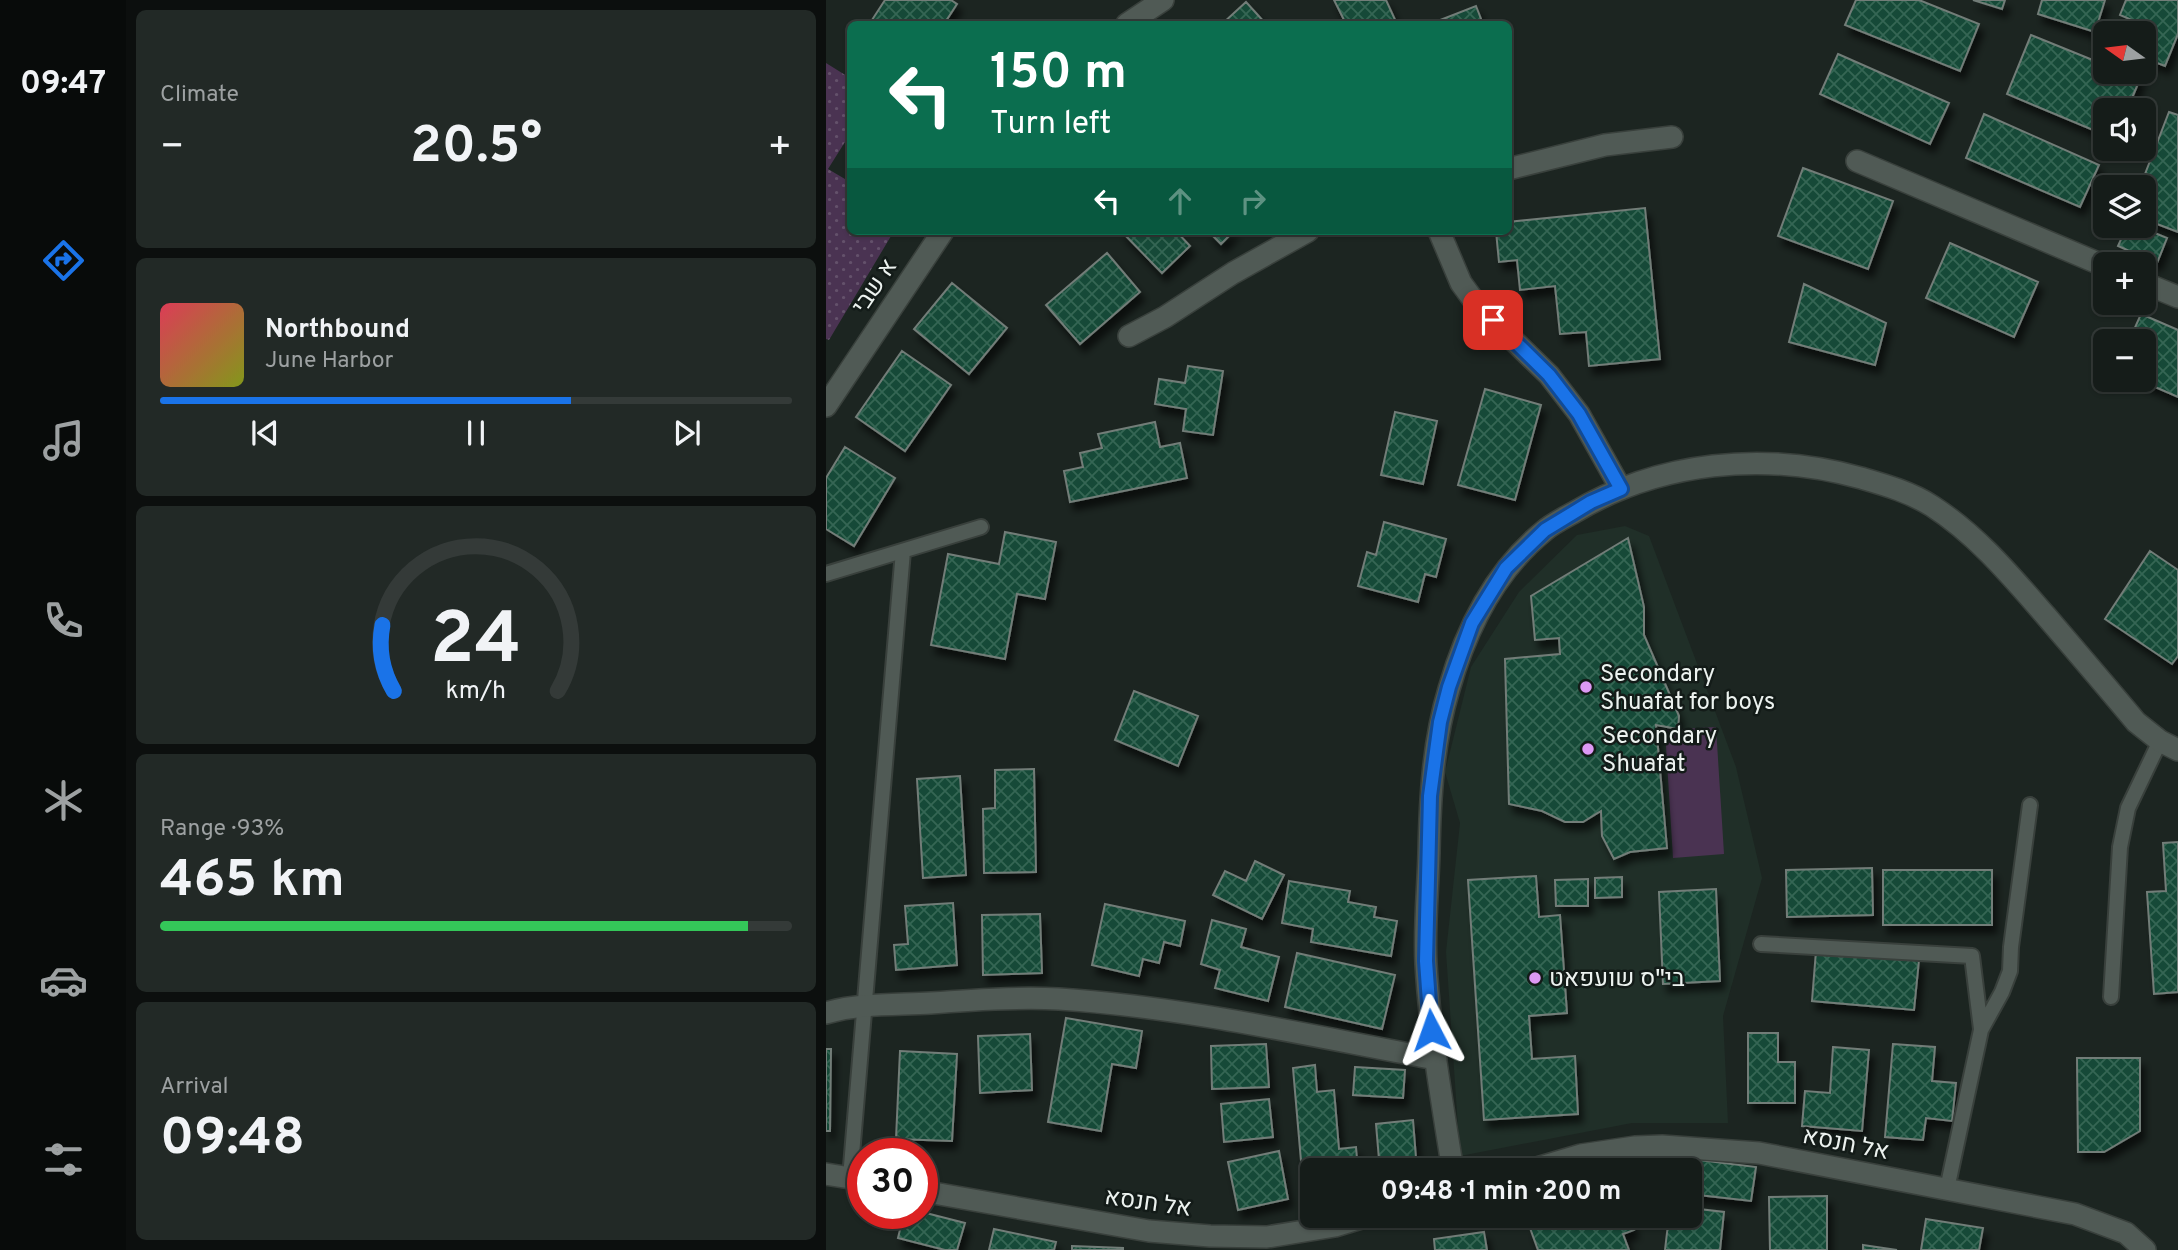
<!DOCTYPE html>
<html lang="en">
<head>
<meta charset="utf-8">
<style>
	body { margin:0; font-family:Overpass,Heebo,sans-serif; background:#222926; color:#f1f3f6; height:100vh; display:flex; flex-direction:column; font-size:26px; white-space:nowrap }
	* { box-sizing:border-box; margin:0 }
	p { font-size:23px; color:#9da1a2 }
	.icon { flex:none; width:38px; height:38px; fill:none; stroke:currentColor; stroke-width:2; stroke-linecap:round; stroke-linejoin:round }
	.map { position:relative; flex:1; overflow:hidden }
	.drawer { display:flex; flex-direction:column; gap:10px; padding:10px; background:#0c0f0e; width:700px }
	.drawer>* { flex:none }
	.banner { position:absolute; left:21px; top:21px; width:665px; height:214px; border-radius:10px; box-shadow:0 2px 5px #0004,0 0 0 2px #343a38; background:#0b6e4f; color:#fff; overflow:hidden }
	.needle { width:46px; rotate:284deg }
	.tools { position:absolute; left:1267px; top:21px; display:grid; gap:14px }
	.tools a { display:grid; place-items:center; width:63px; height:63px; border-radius:10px; background:#151c19; box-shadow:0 2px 5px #0004,0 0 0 2px #343a38; font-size:35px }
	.speed { position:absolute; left:21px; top:1138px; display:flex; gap:14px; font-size:35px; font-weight:700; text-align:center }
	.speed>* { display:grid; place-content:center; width:91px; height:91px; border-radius:50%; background:#151c19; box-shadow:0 2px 5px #0004,0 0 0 2px #343a38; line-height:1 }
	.speed .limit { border:10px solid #d22; background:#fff; color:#111 }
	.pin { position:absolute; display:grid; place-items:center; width:60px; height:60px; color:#fff; margin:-30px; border-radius:14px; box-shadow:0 4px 10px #0006 }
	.me { position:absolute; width:77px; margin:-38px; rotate:356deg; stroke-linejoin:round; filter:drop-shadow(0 0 5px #0008) }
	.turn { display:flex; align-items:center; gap:24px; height:147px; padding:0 28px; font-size:32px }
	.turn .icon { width:91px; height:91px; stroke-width:2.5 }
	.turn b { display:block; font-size:49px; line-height:60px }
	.lanes { display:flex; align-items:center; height:66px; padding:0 28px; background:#0003; justify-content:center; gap:35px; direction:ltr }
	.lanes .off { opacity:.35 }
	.big { font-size:52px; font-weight:700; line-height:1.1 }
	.drawer .tile { flex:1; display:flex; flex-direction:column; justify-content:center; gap:10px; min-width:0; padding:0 24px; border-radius:10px; background:#222926 }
	.drawer .dial { align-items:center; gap:0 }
	.dial svg { height:182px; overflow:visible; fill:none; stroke:#343a38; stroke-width:7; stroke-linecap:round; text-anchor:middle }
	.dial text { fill:#f1f3f6; stroke:none }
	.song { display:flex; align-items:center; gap:21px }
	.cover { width:84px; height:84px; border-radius:10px; background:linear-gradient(135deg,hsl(350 70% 55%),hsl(70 70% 35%)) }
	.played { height:7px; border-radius:4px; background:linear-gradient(90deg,#1a73e8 65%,#343a38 65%) }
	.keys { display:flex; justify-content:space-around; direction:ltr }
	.heat { display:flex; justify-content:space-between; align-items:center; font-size:38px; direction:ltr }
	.charge { height:10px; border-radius:5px; background:linear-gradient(90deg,#34c759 93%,#343a38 0) }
	.trip { position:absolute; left:474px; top:1158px; width:402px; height:70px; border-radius:10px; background:#151c19; box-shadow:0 2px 5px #0004,0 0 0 2px #343a38; font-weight:700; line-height:70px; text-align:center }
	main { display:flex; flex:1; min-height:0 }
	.dock { display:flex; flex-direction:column; width:126px; justify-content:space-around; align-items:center; background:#080b0a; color:#9da1a2 }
	.dock .icon { width:49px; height:49px }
	.dock .selected { color:#1a73e8 }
	.dock b { font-size:32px; color:#f1f3f6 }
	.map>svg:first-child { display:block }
	.built { fill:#202f28 }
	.grass { fill:url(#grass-dots) }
	.pitch { fill:#4a3352 }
	.building { fill:url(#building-cross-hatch); stroke:#727d78; stroke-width:2; filter:url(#shadow) }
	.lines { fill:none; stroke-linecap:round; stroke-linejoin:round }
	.lane-casing { stroke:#39403c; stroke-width:18 }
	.street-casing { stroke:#39403c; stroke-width:24 }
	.lane { stroke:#505a55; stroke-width:14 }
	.street { stroke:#505a55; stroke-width:21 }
	.route-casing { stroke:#114b97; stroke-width:18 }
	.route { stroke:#1a73e8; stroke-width:12 }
	.poi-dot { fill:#dd99f4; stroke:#131b18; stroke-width:2.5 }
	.labels { text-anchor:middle; stroke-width:5; stroke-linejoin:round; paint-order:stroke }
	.street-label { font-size:24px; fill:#ecf2ef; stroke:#131b18 }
	.poi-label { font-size:24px; fill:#ecf2ef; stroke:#131b18; text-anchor:start }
</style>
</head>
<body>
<main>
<nav class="dock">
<b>09:47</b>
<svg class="icon selected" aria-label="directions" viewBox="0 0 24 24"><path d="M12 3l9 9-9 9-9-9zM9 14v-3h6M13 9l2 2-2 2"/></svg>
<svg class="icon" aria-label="music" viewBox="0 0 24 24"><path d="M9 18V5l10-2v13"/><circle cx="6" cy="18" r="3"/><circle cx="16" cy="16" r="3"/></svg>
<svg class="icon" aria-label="phone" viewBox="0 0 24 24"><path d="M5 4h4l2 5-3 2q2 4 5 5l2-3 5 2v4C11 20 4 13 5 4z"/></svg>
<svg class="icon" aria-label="climate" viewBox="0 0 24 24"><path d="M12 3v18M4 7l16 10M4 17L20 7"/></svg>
<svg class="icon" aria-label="car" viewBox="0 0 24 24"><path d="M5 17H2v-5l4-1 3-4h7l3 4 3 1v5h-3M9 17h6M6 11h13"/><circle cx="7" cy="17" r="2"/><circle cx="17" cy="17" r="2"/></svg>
<svg class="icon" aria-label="filters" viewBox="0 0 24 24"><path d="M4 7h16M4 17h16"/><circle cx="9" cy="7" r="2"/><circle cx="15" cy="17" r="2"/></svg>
</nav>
<section class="drawer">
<div class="tile"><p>Climate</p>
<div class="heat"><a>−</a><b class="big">20.5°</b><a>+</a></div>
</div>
<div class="tile">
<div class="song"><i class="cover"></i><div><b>Northbound</b><p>June Harbor</p></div></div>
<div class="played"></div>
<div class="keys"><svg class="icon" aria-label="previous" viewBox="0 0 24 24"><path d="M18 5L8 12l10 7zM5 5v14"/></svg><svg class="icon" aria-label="pause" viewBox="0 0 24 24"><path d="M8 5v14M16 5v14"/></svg><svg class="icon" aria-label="next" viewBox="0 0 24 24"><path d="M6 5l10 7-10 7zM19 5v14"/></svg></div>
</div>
<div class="tile dial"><svg viewBox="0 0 100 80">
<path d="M14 69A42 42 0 1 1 86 69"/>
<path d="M14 69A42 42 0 0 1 9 40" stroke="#1a73e8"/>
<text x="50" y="56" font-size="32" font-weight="700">24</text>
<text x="50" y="72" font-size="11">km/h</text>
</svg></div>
<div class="tile"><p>Range · 93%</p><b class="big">465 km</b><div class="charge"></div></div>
<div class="tile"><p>Arrival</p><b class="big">09:48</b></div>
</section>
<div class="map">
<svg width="1352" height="1250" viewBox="0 0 1352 1250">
	<defs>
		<pattern id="grass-dots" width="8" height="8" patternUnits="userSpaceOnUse" patternTransform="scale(1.75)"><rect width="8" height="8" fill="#4a3352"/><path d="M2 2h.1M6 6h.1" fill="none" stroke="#64516b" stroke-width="1.8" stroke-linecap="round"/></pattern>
		<pattern id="building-cross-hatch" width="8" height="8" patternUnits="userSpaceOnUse" patternTransform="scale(1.75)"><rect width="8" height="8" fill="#134a37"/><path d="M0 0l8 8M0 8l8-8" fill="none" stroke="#366554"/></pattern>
		<filter id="shadow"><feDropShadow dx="4.5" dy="8" stdDeviation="3.5" flood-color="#0009"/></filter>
	</defs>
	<rect width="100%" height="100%" fill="#1c2521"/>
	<path class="built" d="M 799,526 L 823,536 L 910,767 L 936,878 L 897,1016 L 902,1123 L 806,1123 L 634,1156 L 620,952 L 634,823 L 619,772 L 645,667 L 693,592 L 751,535 Z"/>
	<path class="grass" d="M 0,63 L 24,78 L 24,134 L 2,169 L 24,182 L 24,231 L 68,231 L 3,340 L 0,339 Z"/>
	<path class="pitch" d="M 890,727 L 898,854 L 847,858 L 839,730 Z"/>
	<path class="building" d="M 59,0 L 125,0 L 131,4 L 118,24 L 48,24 L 44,23 Z
		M 508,0 L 560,0 L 571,24 L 520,24 Z
		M 1030,0 L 1093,0 L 1153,24 L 1134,71 L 1019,25 Z
		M 1147,0 L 1179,0 L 1176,9 Z
		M 1216,0 L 1279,0 L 1269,32 L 1212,14 Z
		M 1300,0 L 1352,0 L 1352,34 L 1339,66 L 1318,58 L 1318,33 L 1309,33 L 1313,23 L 1294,15 Z
		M 420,2 L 440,24 L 396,24 Z
		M 650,6 L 657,24 L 604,24 Z
		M 1205,35 L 1279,65 L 1279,72 L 1296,72 L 1314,79 L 1301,110 L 1279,110 L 1279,135 L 1181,94 Z
		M 1012,54 L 1123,103 L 1104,144 L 994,94 Z
		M 1343,112 L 1352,115 L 1352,232 L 1318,219 L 1318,187 L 1314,187 Z
		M 1158,114 L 1273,165 L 1254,207 L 1140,158 Z
		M 977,168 L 1067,201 L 1042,269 L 952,236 Z
		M 819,208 L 834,359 L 763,366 L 760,332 L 734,334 L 729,286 L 694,290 L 691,260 L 673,262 L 670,231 L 682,231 L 682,222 Z
		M 1301,226 L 1312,226 L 1341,238 L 1331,263 L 1292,246 Z
		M 295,231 L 331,231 L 335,234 L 338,231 L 350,231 L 364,246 L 336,273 Z
		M 382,231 L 408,231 L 395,244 Z
		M 1124,243 L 1212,282 L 1188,337 L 1100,298 Z
		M 281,253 L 314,292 L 254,344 L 220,305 Z
		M 126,283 L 181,328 L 143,374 L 88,329 Z
		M 978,284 L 1060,323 L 1049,365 L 963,342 Z
		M 1315,314 L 1352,330 L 1352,397 L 1313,380 L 1318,380 L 1318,341 L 1303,341 Z
		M 76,351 L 125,385 L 79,451 L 30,417 Z
		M 362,366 L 397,371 L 387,435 L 357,431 L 360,409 L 329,404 L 333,379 L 359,383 Z
		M 659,389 L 715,405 L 689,500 L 632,485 Z
		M 569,412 L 611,421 L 597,484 L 555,475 Z
		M 329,422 L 334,447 L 354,443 L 361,478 L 244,502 L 238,471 L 257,467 L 254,453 L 276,448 L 272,434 Z
		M 19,447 L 69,478 L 28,546 L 0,529 L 0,478 Z
		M 558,522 L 620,539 L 610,577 L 599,574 L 592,602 L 532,586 L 541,552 L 550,555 Z
		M 179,532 L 230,542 L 219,599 L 191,594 L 179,659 L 105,645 L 122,554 L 173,564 Z
		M 802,538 L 818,607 L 818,635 L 853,716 L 852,729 L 830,725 L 841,848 L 804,852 L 788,859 L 776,836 L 775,811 L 757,822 L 739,822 L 716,811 L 683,804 L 679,659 L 734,654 L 733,638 L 709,640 L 705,596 Z
		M 1324,551 L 1352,570 L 1352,656 L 1346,664 L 1279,619 Z
		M 308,691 L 372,716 L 352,766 L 289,740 Z
		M 208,769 L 210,872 L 158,873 L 157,809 L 169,808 L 169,770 Z
		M 134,776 L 140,875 L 97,878 L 91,779 Z
		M 1352,842 L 1352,992 L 1328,994 L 1321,892 L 1340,891 L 1337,843 Z
		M 429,861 L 458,875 L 436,919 L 387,895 L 399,871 L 420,881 Z
		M 1046,868 L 1047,915 L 961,917 L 960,870 Z
		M 1057,870 L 1166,870 L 1166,925 L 1057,925 Z
		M 710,876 L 713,917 L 734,915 L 741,1013 L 703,1016 L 706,1059 L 749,1056 L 752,1114 L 658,1120 L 642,880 Z
		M 796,877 L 796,897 L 769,898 L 769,878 Z
		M 762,879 L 762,906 L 730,906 L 729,880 Z
		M 463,881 L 524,891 L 522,902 L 550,907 L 548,917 L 571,921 L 565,956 L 485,942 L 487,929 L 456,923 Z
		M 890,889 L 894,981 L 837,984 L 833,892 Z
		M 127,903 L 131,965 L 70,970 L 68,945 L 82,944 L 79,906 Z
		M 279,904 L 359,921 L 354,946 L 338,942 L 333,963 L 317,959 L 313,976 L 266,965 Z
		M 214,914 L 216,973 L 157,975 L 156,915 Z
		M 386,920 L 420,929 L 415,947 L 453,957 L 442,1001 L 389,988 L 394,970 L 375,964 Z
		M 990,951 L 1093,960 L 1088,1010 L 986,1001 Z
		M 471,953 L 569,975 L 556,1029 L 459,1007 Z
		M 240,1018 L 316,1031 L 310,1068 L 286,1064 L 275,1131 L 222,1122 Z
		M 922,1033 L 952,1033 L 952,1062 L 969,1062 L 969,1103 L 922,1103 Z
		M 204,1034 L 206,1090 L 154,1093 L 152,1036 Z
		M 440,1044 L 443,1087 L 386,1089 L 385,1046 Z
		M 1067,1044 L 1109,1047 L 1106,1081 L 1130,1083 L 1126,1121 L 1100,1118 L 1097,1140 L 1059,1137 Z
		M 1007,1047 L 1043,1050 L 1036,1131 L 976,1126 L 979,1091 L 1004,1093 Z
		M 0,1049 L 5,1049 L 4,1131 L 0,1131 Z
		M 74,1051 L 131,1054 L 126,1141 L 70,1139 Z
		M 1251,1058 L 1314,1058 L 1314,1131 L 1278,1152 L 1252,1152 Z
		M 489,1065 L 491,1092 L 508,1090 L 513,1149 L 530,1147 L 532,1171 L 486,1171 L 486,1206 L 479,1207 L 467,1068 Z
		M 529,1067 L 579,1070 L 577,1098 L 527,1095 Z
		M 443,1099 L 447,1137 L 398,1142 L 395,1104 Z
		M 587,1120 L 591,1171 L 554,1171 L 550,1124 Z
		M 453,1151 L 462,1199 L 412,1210 L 402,1162 Z
		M 857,1158 L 930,1167 L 925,1201 L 864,1194 L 864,1171 L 855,1171 Z
		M 1001,1196 L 1001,1250 L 944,1250 L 943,1197 Z
		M 864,1208 L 898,1212 L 894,1250 L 839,1250 L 843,1216 L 864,1216 Z
		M 96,1212 L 139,1223 L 131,1250 L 119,1250 L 72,1238 L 78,1213 Z
		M 732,1216 L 802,1216 L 808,1230 L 797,1234 L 803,1250 L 712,1250 L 704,1228 Z
		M 1100,1219 L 1157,1228 L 1153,1250 L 1095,1250 Z
		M 168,1229 L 230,1242 L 228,1250 L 163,1250 Z
		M 658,1232 L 661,1250 L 609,1250 L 608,1239 Z
		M 1037,1245 L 1071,1250 L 1037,1250 Z
		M 246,1246 L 297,1248 L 297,1250 L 246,1250 Z"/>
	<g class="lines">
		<defs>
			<path id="lane" d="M 0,574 L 155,527
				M 935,944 L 1146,956 L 1155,1029
				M 1285,997 L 1294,847 L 1302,808 L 1334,741
				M 24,1178 L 77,551
				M 1121,1189 L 1155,1030 L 1176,992 L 1184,971 L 1185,947 L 1204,805"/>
			<path id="street" d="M 301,24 L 337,0
				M 1031,161 L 1279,266
				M 682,169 L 779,145 L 846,137
				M 613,231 L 635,283 L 651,305 L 723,375 L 753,414 L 795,489
				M 1318,283 L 1352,297
				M 303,336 L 339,317 L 407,273 L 482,231
				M 0,406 L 117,231
				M 0,1013 C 33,1003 70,1005 105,1003 C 147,1000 191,997 233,999 C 359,1007 485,1036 610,1059
				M 627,1171 C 616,1102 604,1034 600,964 C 598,928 602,890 603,853 C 604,798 607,742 623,689 C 640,629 669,571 718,531 C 726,524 738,518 747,513 C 833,461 939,451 1035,478 C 1059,485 1084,492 1106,506 C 1151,535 1185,576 1220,616 C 1250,651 1280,686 1310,722 L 1334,741 L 1352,750
				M 701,1171 L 755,1155 L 809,1147 L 836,1146 L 933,1153 L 1249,1214 L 1300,1233 L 1319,1250
				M 0,1174 L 37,1180
				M 96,1191 L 323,1231 L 384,1236 L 441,1237 L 509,1226 L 542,1216"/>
		</defs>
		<use href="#lane" class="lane-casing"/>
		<use href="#street" class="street-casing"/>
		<use href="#lane" class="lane"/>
		<use href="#street" class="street"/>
	</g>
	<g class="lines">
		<defs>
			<path id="route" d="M 605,1030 L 600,961 L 604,796 L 614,722 L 623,687 L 646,623 L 680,568 L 719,530 L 765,502 L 795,489 L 753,414 L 723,375 L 667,320"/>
		</defs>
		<use href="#route" class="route-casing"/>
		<use href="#route" class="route"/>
	</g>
	<g class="poi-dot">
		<circle cx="760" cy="687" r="7"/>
		<circle cx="762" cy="749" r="7"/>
		<circle cx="709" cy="978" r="7"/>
	</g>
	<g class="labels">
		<g class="street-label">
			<text transform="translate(48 286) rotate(-56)" y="8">א שבי</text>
			<text transform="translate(1020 1143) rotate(11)" y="8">אל חנסא</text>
			<text transform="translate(322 1202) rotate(8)" y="8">אל חנסא</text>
		</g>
		<g class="poi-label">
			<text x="774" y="681">Secondary<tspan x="774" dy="28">Shuafat for boys</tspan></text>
			<text x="776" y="743">Secondary<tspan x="776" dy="28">Shuafat</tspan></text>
			<text x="723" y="986">בי"ס שועפאט</text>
		</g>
	</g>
</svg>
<div class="tools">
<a><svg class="needle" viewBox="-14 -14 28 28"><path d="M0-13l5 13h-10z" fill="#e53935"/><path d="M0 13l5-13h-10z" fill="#9da1a2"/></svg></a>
<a><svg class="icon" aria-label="sound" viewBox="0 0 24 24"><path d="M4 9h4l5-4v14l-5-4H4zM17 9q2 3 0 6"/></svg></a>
<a><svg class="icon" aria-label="layers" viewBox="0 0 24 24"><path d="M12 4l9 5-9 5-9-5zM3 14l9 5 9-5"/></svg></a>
<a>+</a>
<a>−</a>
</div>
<div class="speed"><div class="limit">30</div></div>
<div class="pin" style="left:667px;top:320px;background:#d93025"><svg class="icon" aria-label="arrive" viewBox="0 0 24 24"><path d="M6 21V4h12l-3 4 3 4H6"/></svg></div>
<svg class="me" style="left:605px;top:1030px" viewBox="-20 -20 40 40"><path d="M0-17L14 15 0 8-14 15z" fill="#1a73e8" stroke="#fff" stroke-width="4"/></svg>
<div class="trip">09:48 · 1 min · 200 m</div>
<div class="banner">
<div class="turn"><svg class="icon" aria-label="left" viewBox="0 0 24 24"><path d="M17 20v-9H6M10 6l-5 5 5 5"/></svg><div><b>150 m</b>Turn left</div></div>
<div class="lanes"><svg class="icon" aria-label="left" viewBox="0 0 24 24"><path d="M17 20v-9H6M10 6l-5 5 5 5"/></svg><svg class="icon off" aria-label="ahead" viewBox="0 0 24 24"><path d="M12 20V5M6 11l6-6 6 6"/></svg><svg class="icon off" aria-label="right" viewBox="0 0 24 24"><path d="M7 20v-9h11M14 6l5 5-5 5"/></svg></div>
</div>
</div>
</main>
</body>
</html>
